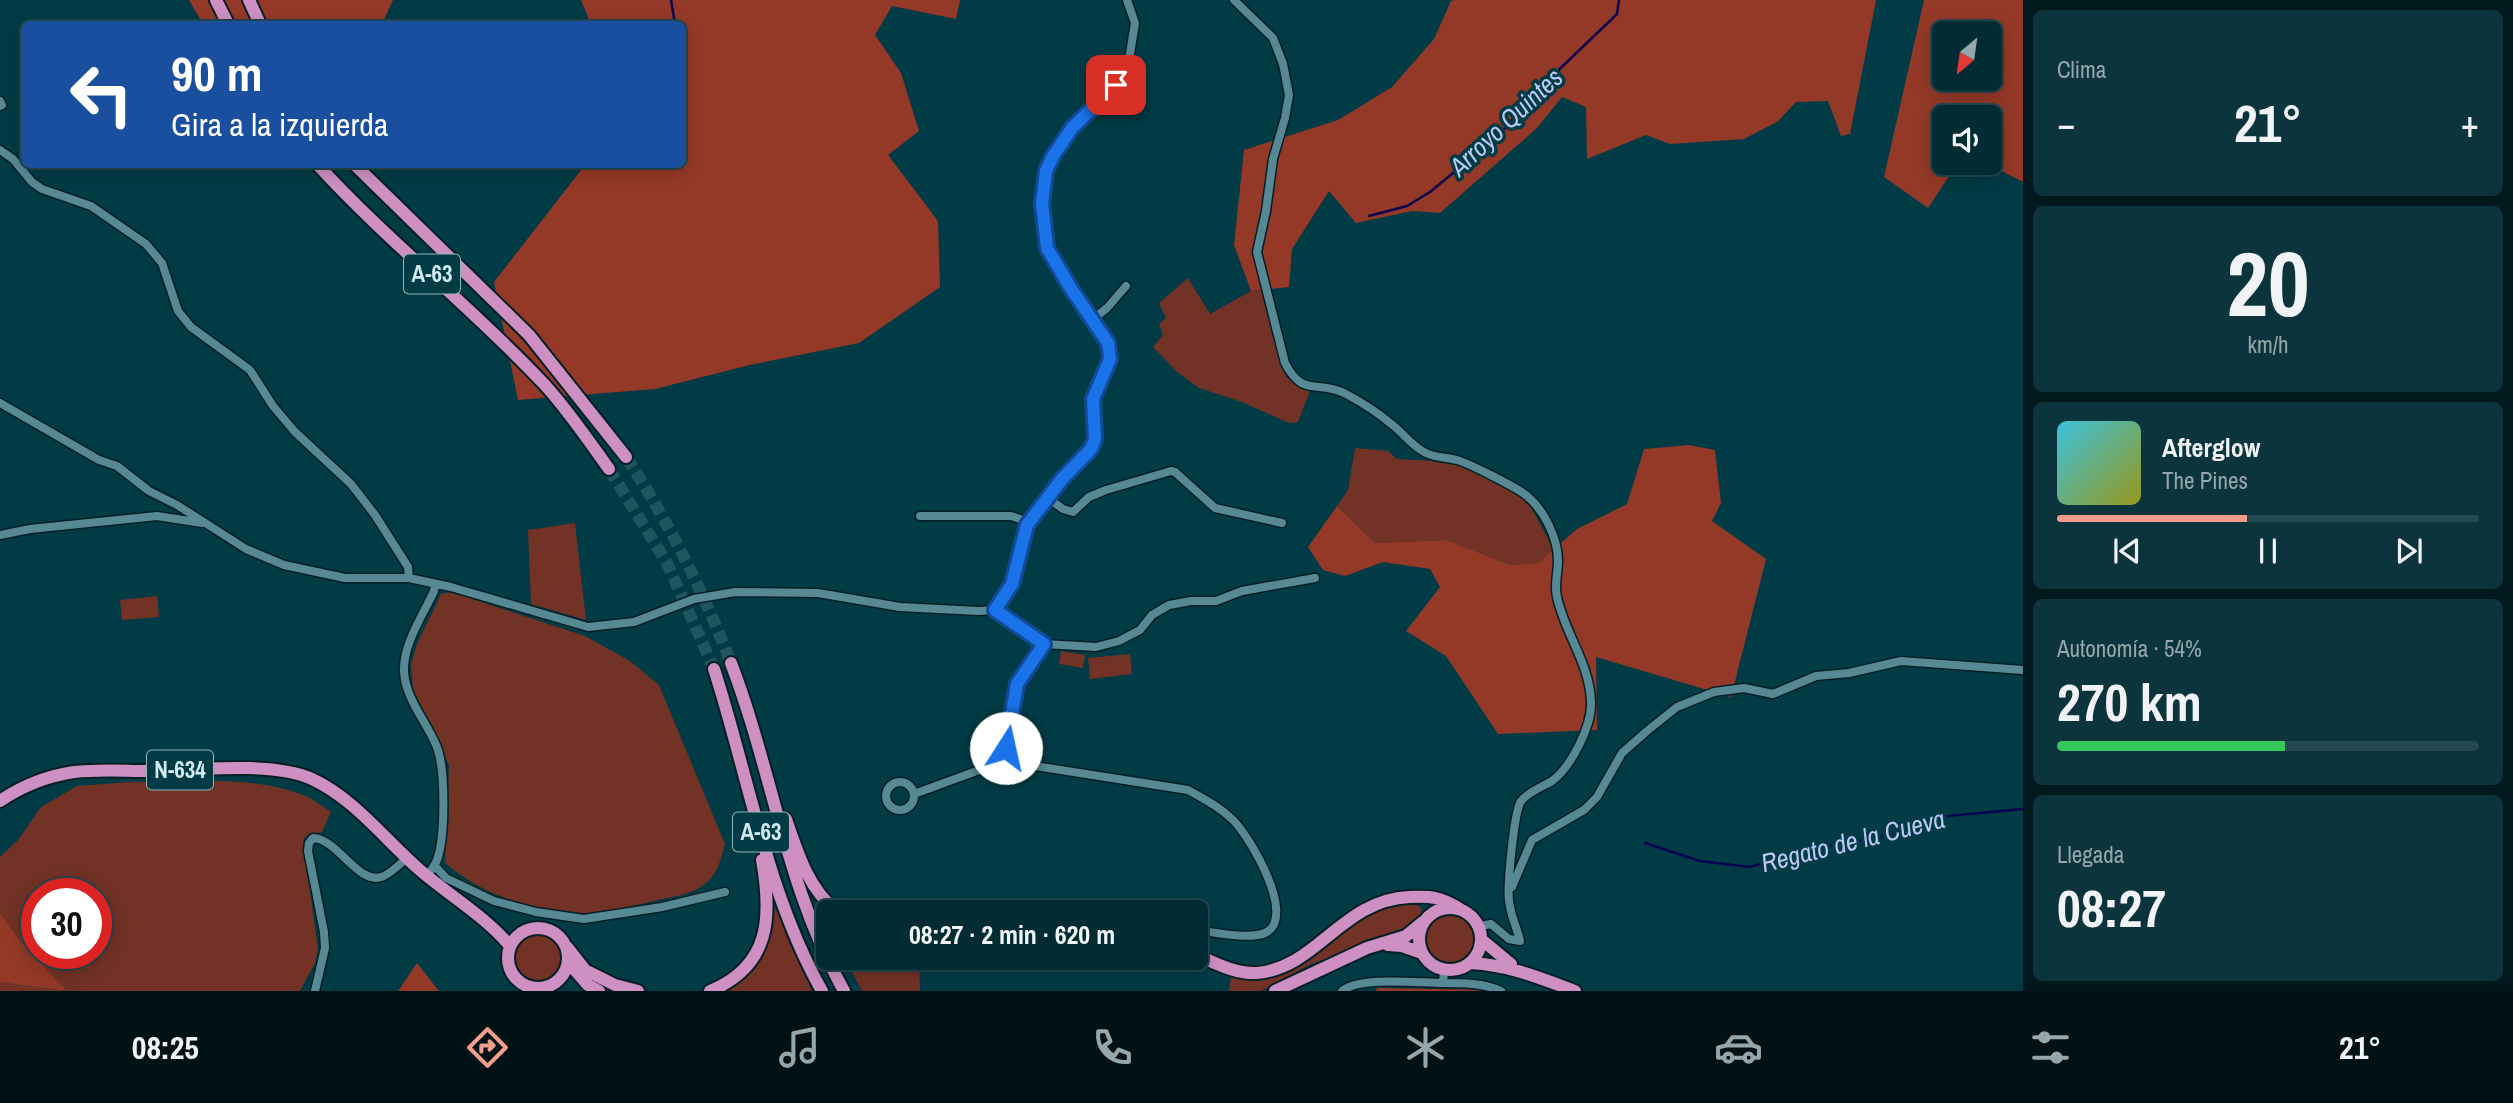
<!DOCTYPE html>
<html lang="es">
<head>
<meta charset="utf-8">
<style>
	body { margin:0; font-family:"Archivo Narrow",sans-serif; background:#0b343c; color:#f1f3f6; height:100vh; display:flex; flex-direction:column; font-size:26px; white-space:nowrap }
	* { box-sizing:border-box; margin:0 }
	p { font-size:23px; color:#96a7ac }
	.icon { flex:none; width:38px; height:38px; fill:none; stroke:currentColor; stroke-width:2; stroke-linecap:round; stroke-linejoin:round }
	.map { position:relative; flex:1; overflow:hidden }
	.details { display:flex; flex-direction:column; gap:10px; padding:10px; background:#01181d; width:490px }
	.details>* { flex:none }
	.banner { position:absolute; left:21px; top:21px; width:665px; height:147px; border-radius:10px; box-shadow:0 4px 18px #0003,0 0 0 2px #23484f; background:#1a4fa0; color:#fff; overflow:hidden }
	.needle { width:46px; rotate:209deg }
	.fabs { position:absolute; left:1932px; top:21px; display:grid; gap:14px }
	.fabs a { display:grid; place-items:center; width:70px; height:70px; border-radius:10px; background:#012c34; box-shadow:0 4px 18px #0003,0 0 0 2px #23484f; font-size:35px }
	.speed { position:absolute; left:21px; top:878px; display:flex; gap:14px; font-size:35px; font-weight:700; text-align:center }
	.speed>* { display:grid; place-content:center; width:91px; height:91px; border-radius:50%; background:#012c34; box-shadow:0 4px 18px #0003,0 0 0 2px #23484f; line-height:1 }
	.speed .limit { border:10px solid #d22; background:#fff; color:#111 }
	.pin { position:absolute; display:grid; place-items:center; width:60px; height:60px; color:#fff; margin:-30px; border-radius:14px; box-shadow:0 4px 10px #0006 }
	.me { position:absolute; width:77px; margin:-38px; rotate:10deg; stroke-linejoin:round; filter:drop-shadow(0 0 5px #0008) }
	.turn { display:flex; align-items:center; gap:24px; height:147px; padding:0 35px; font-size:32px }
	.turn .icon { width:91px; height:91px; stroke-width:2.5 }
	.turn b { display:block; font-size:49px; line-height:60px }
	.big { font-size:52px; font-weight:700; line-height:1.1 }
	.details .tile { flex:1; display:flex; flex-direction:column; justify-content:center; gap:10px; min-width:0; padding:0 24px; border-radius:10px; background:#0b343c }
	.details .dial { align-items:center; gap:0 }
	.dial b { font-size:91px; line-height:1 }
	.song { display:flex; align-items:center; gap:21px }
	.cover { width:84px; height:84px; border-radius:10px; background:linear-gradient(135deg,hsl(190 70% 55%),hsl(60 70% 35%)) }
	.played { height:7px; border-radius:4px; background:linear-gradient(90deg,#f49d8b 45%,#23484f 45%) }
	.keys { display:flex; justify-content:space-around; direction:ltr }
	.heat { display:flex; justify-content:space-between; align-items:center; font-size:38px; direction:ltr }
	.charge { height:10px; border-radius:5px; background:linear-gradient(90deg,#34c759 54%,#23484f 0) }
	.trip { position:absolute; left:816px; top:900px; width:392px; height:70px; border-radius:10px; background:#012c34; box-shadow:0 4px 18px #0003,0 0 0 2px #23484f; font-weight:700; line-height:70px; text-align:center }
	.tabs { display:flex; height:112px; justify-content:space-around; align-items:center; background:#001215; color:#96a7ac }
	.tabs .icon { width:49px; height:49px }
	.tabs .selected { color:#f49d8b }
	.tabs b { font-size:32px; color:#f1f3f6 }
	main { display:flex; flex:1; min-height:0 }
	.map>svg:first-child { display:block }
	.green { fill:#723226; fill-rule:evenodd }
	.forest { fill:#943927; fill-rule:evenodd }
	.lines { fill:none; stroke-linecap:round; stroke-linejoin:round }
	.stream { stroke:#0d0351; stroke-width:2.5 }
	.highway-tunnel { stroke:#20555f; stroke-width:12; stroke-dasharray:12 6; stroke-linecap:butt }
	.minor-casing { stroke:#052025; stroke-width:11 }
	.highway-casing { stroke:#052025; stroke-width:16 }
	.minor { stroke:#578994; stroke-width:8 }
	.highway { stroke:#ce8fc3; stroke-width:12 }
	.route-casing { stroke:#114b97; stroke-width:18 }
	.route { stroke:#1a73e8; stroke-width:12 }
	.labels { text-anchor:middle; stroke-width:7; stroke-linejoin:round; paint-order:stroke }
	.shield { fill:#013b45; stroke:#92b6bd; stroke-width:2 }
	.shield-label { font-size:23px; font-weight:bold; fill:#d0eaf0 }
	.water-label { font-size:26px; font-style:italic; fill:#bcc8f4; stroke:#013b45 }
</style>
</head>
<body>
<main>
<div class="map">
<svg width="2023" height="991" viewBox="0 0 2023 991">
	<rect width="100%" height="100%" fill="#013b45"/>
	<path class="green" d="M 1188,278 L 1210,314 L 1251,291 L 1262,290 L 1286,377 L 1298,386 L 1310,391 L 1298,422 L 1289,423 L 1242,402 L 1199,388 L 1177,372 L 1153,347 L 1163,335 L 1159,324 L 1166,318 L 1159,303 Z
		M 1355,448 L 1388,451 L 1397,459 L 1454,462 L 1506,488 L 1525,500 L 1532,509 L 1554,550 L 1538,563 L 1510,565 L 1447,540 L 1375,543 L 1337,506 L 1348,490 Z
		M 575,523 L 586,620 L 531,604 L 528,530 Z
		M 451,592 L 585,636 L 630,661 L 659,685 L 725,844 C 722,855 719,869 711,878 C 697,894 677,896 658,900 C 637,905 615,911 594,913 C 544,917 483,896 445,863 L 449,765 L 413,689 L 411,665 L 417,644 L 441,594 Z
		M 157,596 L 159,617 L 122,620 L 120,600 Z
		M 1061,651 L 1085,655 L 1083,668 L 1059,664 Z
		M 1130,654 L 1132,674 L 1090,679 L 1088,658 Z
		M 130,782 C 187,782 254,774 308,797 C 316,801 323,807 331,812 L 322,832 L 306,836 L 303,840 L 318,949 L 315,963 L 300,991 L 67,991 L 21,942 L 0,913 L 0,857 L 18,840 L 41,807 L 77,786 ZM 37,894 L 96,894 L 96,954 L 37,954 Z
		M 1413,903 L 1421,908 L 1422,915 L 1406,930 L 1311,964 L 1261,991 L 1229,991 L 1231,977 C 1308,991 1337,908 1413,903 Z
		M 775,906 L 812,991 L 725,991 C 757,970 772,944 775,906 Z
		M1426 940a25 25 0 1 1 50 0a25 25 0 1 1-50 0Z
		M515 958a24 24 0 1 1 48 0a24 24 0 1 1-48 0Z
		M 844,957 L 919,957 L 920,991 L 862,991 Z
		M 0,982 L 60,990 L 65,991 L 0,991 Z"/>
	<path class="forest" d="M 189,0 L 393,0 L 382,24 L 203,24 Z
		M 581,0 L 960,0 L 956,19 L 892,6 L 875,35 L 901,73 L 919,131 L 888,155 L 938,221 L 940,287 L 859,343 L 750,365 L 655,389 L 518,400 L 494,282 L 585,165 L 682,164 L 682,24 L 591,24 Z
		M 1455,0 L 1876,0 L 1850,134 L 1841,136 L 1828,101 L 1796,102 L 1777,122 L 1744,139 L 1670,144 L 1646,135 L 1587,159 L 1586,107 L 1562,97 L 1537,128 L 1440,213 L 1412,211 L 1356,223 L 1329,191 L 1292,249 L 1289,287 L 1251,291 L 1234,245 L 1244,150 L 1338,120 L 1392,87 L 1434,39 L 1451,1 Z
		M 1924,0 L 2023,0 L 2023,182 L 1986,163 L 1990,163 L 1990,117 L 1944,117 L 1944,163 L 1958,163 L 1928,208 L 1884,177 ZM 1990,33 L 1990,79 L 1944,79 L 1944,33 Z
		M 1689,445 L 1715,450 L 1721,503 L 1712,521 L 1766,559 L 1731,697 L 1596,657 L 1597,730 L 1498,734 L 1446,656 L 1406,631 L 1440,587 L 1430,569 L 1383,562 L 1345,576 L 1323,570 L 1308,547 L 1337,506 L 1375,543 L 1447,540 L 1510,565 L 1538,563 L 1577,529 L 1627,504 L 1644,449 Z
		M 0,913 L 21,942 L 67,991 L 0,982 Z
		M 417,963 L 439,991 L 398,991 Z
		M 1378,988 L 1488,990 L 1490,991 L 1375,991 Z"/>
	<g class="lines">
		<path class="stream" d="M 671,0 L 675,24
			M 682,68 L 686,86
			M 1369,216 L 1407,206 L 1430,192 L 1498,136 L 1543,85 L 1617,14 L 1619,0
			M 1645,843 L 1700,861 L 1750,867 L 1807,849 L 1873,839 L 1948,816 L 2023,809"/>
		<path class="highway-tunnel" d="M 626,457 C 671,526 701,587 731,663
			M 609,469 L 667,563 L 714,669"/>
		<defs>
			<path id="minor" d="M 1234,0 L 1273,38 L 1283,64 L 1289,95 L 1285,118 L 1273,159 L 1266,211 L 1257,252 L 1285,363 C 1304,399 1317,379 1346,394 C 1361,402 1377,412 1390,423 C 1403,432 1411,446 1426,453 C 1436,458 1446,457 1457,460 C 1468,463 1518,488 1527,496 C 1544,510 1558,538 1558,561 C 1558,573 1554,585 1557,597 C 1565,634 1590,664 1591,702 C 1592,726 1571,767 1552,781 C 1542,787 1528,792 1521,801 C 1514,812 1507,886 1509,900 C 1510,915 1517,927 1520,941 L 1509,939 L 1491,924 L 1480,926
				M 0,101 L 2,105 L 0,106
				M 0,150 L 13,159 L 32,182 L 42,189 L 91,206 L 146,244 L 162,263 L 178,311 L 191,327 L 250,370 L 273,406 L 295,432 L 351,484 L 375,515 L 408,567 L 409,578
				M 1093,319 L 1107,308 L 1126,286
				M 0,403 L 99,460 L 117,466 L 149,491 L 177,505 L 246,549 L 284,565 L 345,578 L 409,578 L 451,587 L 588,627 L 634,622 L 694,599 L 735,592 L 818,593 L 900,607 L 978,611 L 995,610 L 1044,644 L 1096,647 L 1119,641 L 1140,630 L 1152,615 L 1169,605 L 1191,601 L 1216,601 L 1242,591 L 1315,578
				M 1048,498 L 1063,509 L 1073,512 L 1089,497 L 1106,490 L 1171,471 L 1175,472 L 1215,508 L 1282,523
				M 920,516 L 1011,516 L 1020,519 L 1027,525
				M 0,535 L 30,529 L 157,516 L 202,523
				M 995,610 L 1012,584 L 1027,525 L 1061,479 L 1091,449 L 1095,439 L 1093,399 L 1110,359 L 1108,343 L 1070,287 L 1047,248 L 1042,203 L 1046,171 L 1053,156 L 1072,128 L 1127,72 L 1135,23 L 1127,0
				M 1006,748 L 1017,684 L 1044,644
				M992 760a12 12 0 1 1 24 0a12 12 0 1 1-24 0Z
				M 1016,763 L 1188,790 C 1204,799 1220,807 1233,820 C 1250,837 1298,918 1265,933 C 1249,940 1213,932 1195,930
				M886 796a14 14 0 1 1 28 0a14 14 0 1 1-28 0Z
				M 914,794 L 993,765
				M 435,866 L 446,878 L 494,901 L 536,912 L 584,919 L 662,907 L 725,892
				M 427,876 C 431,870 436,865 438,857 C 445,834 446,767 436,745 C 426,721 405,698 404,671 C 403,644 423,615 434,591 L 435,584
				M 1512,887 L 1532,840 L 1584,810 L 1597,797 L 1622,753 L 1647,731 L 1677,707 L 1714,692 L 1744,688 L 1773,694 L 1816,676 L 1849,673 L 1901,661 L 2023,670
				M 1444,971 L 1443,983 C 1462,983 1484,983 1501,991
				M 533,988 L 534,991
				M 315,991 L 325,948 L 324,932 L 308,851 L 309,843 L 313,838 C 339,839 359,888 384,876 C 392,872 400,864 407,858
				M 1342,991 C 1360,976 1419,983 1443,983"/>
			<path id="highway" d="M 216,0 L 228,24
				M 249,0 L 260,24
				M 317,164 C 388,242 472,307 544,384 C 568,410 588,440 609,469
				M 354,164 L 529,335 L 626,457
				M 731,663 C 773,773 786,888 844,991
				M 714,669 C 748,774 767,894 822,991
				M 0,801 C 22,786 47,776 74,772 C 98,769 124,771 148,771 C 192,770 273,761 312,779 C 355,799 385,840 421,871 C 450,896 485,916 510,946
				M 786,819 C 798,854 808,888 837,912
				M1419 939a31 31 0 1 1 62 0a31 31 0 1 1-62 0Z
				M508 958a30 30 0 1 1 60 0a30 30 0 1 1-60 0Z
				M 1482,940 L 1511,964
				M 1388,945 L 1402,946 L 1422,953
				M 567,947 L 585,970 L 615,985 L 638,991
				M 1195,954 C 1215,963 1235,974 1257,973 C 1317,968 1342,900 1409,897 C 1431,896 1441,897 1460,909
				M 961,957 L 994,961 L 1023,957
				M 568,962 L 588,985 L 599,991
				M 1471,963 C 1509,965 1540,978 1575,991
				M 710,991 C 771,966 772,916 762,860
				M 1275,991 L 1367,948 L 1406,936 L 1423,922"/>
		</defs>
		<use href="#minor" class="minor-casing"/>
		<use href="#highway" class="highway-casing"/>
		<use href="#minor" class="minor"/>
		<use href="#highway" class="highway"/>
	</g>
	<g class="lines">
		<defs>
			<path id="route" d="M 1006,748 L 1017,684 L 1044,644 L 995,610 L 1012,584 L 1027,525 L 1062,479 L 1091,449 L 1095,439 L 1093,399 L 1110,359 L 1108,343 L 1070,287 L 1047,248 L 1042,203 L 1046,171 L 1053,156 L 1072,128 L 1116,85"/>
		</defs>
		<use href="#route" class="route-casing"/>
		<use href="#route" class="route"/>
	</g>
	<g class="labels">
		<g class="shield">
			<rect x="404" y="254.5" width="56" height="39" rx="5"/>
			<rect x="147" y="750.5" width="66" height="39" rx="5"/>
			<rect x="733" y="812.5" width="56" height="39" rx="5"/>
		</g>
		<g class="shield-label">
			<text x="432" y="282">A-63</text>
			<text x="180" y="778">N-634</text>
			<text x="761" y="840">A-63</text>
		</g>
		<g class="water-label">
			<text transform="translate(1506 122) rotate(-43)" y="9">Arroyo Quintes</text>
			<text transform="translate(1853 841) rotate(-14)" y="9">Regato de la Cueva</text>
		</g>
	</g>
</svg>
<div class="fabs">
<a><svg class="needle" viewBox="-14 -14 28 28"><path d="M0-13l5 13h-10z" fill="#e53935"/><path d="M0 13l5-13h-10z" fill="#96a7ac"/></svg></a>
<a><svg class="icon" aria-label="sound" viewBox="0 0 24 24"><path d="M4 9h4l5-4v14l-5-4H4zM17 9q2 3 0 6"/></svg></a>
</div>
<div class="speed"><div class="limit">30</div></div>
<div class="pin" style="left:1116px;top:85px;background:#d93025"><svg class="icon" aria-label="arrive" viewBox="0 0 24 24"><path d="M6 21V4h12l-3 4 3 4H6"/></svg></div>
<svg class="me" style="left:1006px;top:748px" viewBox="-20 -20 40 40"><circle r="19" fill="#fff"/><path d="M0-13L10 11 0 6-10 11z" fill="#1a73e8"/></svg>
<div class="trip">08:27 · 2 min · 620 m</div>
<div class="banner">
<div class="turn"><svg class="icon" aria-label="left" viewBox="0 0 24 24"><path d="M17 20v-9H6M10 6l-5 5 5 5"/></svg><div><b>90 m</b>Gira a la izquierda</div></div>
</div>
</div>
<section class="details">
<div class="tile"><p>Clima</p>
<div class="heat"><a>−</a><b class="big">21°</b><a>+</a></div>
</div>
<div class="tile dial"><b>20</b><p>km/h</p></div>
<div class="tile">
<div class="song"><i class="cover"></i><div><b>Afterglow</b><p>The Pines</p></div></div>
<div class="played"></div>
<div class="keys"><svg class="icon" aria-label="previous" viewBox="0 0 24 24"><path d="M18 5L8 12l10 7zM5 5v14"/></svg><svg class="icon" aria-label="pause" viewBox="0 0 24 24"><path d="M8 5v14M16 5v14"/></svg><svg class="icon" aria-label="next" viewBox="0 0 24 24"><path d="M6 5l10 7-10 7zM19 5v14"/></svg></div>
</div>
<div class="tile"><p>Autonomía · 54%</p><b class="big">270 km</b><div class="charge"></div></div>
<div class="tile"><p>Llegada</p><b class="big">08:27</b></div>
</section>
</main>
<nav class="tabs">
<b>08:25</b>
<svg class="icon selected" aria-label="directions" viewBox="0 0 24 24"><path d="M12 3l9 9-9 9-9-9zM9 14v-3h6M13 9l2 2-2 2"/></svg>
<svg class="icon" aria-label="music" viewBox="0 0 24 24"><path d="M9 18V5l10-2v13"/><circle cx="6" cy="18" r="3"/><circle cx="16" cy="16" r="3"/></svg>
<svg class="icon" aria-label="phone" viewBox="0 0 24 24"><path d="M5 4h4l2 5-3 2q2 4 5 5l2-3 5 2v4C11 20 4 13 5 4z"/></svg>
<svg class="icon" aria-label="climate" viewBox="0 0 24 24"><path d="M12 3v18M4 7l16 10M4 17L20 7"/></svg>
<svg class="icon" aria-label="car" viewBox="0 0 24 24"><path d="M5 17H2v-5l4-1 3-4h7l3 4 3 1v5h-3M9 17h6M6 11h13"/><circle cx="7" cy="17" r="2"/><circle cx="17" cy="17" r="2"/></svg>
<svg class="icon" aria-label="filters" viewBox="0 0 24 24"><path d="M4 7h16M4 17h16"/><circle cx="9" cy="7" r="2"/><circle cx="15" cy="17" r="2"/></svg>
<b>21°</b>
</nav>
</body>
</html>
